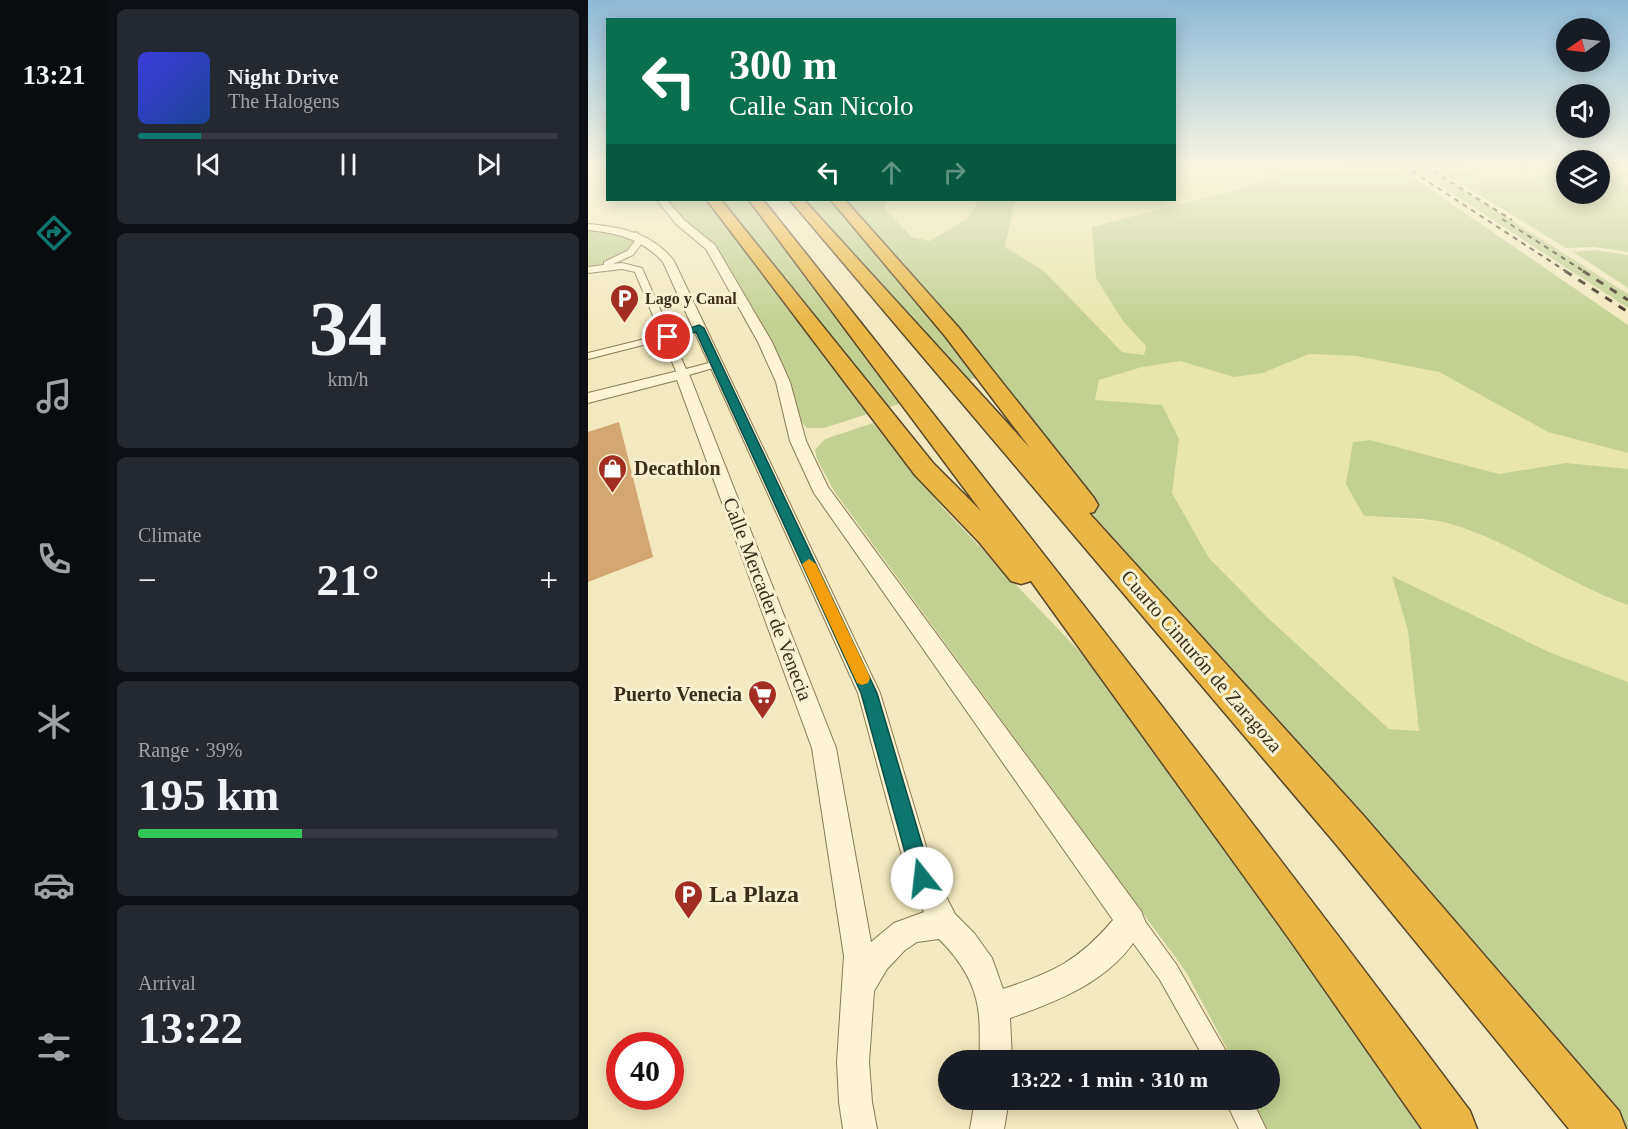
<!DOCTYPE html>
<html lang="en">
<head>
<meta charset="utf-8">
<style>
	body { margin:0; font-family:Georgia,serif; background:#242831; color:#f1f3f6; height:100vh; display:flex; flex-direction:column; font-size:22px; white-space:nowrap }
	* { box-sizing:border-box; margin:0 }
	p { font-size:20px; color:#9ea1a6 }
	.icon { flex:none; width:33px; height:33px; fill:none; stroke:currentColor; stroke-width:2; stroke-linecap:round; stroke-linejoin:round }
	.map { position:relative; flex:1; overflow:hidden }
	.drawer { display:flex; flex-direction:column; gap:9px; padding:9px; background:#0d0f14; width:480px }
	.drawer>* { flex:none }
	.banner { position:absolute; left:18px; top:18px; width:570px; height:183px; border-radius:0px; box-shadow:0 3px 15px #0003; background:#0b6e4f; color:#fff; overflow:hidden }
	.needle { width:39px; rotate:256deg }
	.buttons { position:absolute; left:968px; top:18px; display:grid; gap:12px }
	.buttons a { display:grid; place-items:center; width:54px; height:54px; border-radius:50%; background:#171b24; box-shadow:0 3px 15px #0003; font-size:30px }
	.speed { position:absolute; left:18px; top:1032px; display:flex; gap:12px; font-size:30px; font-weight:700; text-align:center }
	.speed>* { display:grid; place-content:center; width:78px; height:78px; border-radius:50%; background:#171b24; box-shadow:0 3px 15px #0003; line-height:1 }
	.speed .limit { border:9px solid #d22; background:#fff; color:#111 }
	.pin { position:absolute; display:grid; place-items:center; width:51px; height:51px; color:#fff; margin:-26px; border:3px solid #fff; border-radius:50%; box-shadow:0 2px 6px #0007 }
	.me { position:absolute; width:66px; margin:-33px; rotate:344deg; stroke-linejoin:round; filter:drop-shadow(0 0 4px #0008) }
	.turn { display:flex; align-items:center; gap:21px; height:126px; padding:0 24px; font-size:27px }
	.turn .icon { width:78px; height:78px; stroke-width:2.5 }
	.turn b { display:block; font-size:42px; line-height:51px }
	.lanes { display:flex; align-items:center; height:57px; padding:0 24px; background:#0003; justify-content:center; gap:30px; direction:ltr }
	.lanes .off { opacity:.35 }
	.big { font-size:45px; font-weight:700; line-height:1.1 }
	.drawer .widget { flex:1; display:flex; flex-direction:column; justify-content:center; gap:9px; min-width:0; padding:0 21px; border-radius:9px; background:#242831 }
	.drawer .dial { align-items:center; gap:0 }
	.dial b { font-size:78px; line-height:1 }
	.song { display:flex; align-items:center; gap:18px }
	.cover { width:72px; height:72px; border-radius:9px; background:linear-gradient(135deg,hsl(240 70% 55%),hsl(220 70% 35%)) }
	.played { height:6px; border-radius:3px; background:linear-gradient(90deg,#0f766e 15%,#363941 15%) }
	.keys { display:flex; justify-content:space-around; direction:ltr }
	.heat { display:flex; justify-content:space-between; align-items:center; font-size:33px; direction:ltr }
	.charge { height:9px; border-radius:4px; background:linear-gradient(90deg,#34c759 39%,#363941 0) }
	.trip { position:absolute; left:350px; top:1050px; width:342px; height:60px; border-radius:30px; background:#171b24; box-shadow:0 3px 15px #0003; font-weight:700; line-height:60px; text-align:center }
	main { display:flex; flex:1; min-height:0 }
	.tab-bar { display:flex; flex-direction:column; width:108px; justify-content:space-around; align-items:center; background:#090b0e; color:#9ea1a6 }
	.tab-bar .icon { width:42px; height:42px }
	.tab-bar .selected { color:#0f766e }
	.tab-bar b { font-size:27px; color:#f1f3f6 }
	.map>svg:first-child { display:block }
	.farmland { fill:#e8e6ab }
	.green { fill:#c2d191 }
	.building { fill:#d4a671 }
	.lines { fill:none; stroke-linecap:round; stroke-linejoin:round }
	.minor-casing { stroke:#8c7955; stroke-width:2 }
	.tertiary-casing { stroke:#8c7955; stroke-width:2 }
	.motorway-casing { stroke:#59462a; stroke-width:3 }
	.minor { fill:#fcf4d2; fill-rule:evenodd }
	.tertiary { fill:#fcf4d2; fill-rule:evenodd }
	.motorway { fill:#eab646; fill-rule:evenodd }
	.rail-far1 { stroke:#3a2e1b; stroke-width:2; stroke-dasharray:5 5; stroke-linecap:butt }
	.rail { stroke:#3a2e1b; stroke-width:3; stroke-dasharray:8 8; stroke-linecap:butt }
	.route { fill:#0f766e; stroke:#0a4d48; stroke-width:1.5 }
	.slow { fill:#f59e0b }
	.labels { text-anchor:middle; stroke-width:6; stroke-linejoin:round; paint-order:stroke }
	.far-poi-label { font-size:16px; font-weight:bold; fill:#3a2e1b; stroke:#f8f1cf; text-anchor:start }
	.poi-label { font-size:20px; font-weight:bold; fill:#3a2e1b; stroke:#f8f1cf; text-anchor:start }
	.street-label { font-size:20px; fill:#3a2e1b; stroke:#f8f1cf }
	.near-poi-label { font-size:24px; font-weight:bold; fill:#3a2e1b; stroke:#f8f1cf; text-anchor:start }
</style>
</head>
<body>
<main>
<nav class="tab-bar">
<b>13:21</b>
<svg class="icon selected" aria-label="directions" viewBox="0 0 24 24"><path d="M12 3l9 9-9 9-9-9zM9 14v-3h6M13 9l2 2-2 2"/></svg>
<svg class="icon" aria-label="music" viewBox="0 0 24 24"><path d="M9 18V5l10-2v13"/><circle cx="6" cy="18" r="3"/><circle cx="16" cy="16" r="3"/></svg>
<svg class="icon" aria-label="phone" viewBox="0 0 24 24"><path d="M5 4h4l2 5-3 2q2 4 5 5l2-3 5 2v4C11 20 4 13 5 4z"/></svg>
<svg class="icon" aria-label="climate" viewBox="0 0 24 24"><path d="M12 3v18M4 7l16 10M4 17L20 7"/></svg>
<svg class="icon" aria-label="car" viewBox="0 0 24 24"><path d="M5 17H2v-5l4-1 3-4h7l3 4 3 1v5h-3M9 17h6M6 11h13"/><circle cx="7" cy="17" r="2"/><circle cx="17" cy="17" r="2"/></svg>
<svg class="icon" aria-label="filters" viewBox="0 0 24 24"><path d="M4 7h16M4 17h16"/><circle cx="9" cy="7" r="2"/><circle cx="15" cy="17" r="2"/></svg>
</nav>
<section class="drawer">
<div class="widget">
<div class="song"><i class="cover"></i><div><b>Night Drive</b><p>The Halogens</p></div></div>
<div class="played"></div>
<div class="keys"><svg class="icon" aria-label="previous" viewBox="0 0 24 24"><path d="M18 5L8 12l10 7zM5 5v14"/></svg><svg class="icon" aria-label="pause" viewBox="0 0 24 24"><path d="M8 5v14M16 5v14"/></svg><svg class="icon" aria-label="next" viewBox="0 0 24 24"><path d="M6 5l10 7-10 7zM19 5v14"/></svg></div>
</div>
<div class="widget dial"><b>34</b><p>km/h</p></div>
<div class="widget"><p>Climate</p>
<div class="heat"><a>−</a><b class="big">21°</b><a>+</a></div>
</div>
<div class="widget"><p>Range · 39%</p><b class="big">195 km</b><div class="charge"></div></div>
<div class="widget"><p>Arrival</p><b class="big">13:22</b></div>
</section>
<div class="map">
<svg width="1040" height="1129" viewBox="0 0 1040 1129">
	<rect width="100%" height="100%" fill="#f2e9be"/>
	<path class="farmland" d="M 612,166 L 758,166 L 762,173 L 699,173 L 587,207 L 535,321 L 559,346 L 556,355 L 534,352 L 456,271 L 417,247 L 427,200 L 586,200 L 587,173 Z
		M 878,166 L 978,166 L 978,167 L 953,176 L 910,178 L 887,175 L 879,171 Z
		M 298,200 L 391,200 L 379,219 L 342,241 L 325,237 L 296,208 Z
		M 721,354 L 768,356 L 851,372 L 960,432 L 1040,453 L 1040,469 L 978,463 L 911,474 L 782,440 L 765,442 L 776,516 L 858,522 L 920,546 L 1019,598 L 1040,605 L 1040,682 L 961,652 L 804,577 L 820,631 L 831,732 L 801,729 L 678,616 L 621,558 L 584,493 L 591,439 L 574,405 L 507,401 L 511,380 L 554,367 L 592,361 L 646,377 L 675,373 Z"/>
	<path class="green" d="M 758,166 L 837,166 L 1040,294 L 1040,308 L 836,175 L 823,176 L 1040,325 L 1040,453 L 960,432 L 851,372 L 768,356 L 721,354 L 675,373 L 646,377 L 592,361 L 554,367 L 511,380 L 507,400 L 574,405 L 591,439 L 584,493 L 621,558 L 678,616 L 801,729 L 831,731 L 820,631 L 804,576 L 961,652 L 1040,682 L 1040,1129 L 1013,1129 L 537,555 L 395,376 L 370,383 L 209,200 L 298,200 L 296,208 L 324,237 L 342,241 L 379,219 L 391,200 L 427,200 L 417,247 L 456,271 L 534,352 L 556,355 L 558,346 L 535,321 L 508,278 L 504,227 L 637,193 L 699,173 L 761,173 Z
		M 844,166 L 878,166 L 878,171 C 898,183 934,180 955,175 C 963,173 970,169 978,167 L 978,194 L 1011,194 L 1011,166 L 1040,166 L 1040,252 L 1006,247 L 978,248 Z
		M 78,200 L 168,200 L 323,400 L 236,428 L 219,428 L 212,420 L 127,253 L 88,216 Z
		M 0,229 L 33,234 L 47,241 C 42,259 15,264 0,268 Z
		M 1008,250 L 1040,255 L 1040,288 L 985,252 Z
		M 285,423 L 356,509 L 591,756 L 864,1129 L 678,1129 L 664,1100 L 681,1100 L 681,1060 L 645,1060 L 598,972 L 246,491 L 229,459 L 227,450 L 237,439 Z
		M 782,440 L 911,474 L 978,463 L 1040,469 L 1040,605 C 977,583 924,541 859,523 C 837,517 800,518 776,516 L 758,484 L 765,442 Z"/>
	<path class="building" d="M 31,422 L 65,557 L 0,582 L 0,432 Z"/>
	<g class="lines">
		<defs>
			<path id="minor" d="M 48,232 L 52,235 L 54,243 L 45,255 L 25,264 L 34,263 L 54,268 L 82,332 L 111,325 L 116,328 L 84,338 L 98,369 L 128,361 L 133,364 L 132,366 L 94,377 L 90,376 L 75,340 L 0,359 L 0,353 L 73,335 L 47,272 L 34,269 L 0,273 L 0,267 L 16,265 L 16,262 L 39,251 L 47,241 L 44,235 Z
				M 543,910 L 551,913 L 588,964 L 643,1060 L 617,1060 L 572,980 L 535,929 L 532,921 L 535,913 Z
				M 637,1100 L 664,1100 L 678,1129 L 651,1129 Z"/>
			<path id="tertiary" d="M 69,200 L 79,200 L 96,220 L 127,245 L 184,342 L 202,382 L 218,441 L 240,487 L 553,911 L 557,921 C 535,976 474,1000 422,1018 L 424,1060 L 392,1060 C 391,1043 393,1025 390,1008 C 386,981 370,958 351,939 L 329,942 L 317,950 L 299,969 L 286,991 L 281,1062 L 284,1102 L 289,1129 L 255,1129 L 251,1102 L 249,1062 L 256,956 L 224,748 L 89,380 L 0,403 L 0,393 L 94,370 L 101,374 L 248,748 L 283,942 L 306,923 L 336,912 L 320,878 L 270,693 L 75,262 C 54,239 30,233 0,230 L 0,224 C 33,227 65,233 86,261 L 292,693 L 346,873 L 367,914 L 386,933 L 404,958 L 415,989 C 466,972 490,961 525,920 L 226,493 L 202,441 L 188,382 L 170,342 L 118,249 L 88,224 Z
				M 387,1100 L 421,1100 L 416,1129 L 382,1129 Z"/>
			<path id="motorway" d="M 119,200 L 133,200 L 345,463 L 393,511 L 161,200 L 175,200 C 415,500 652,803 882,1111 L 889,1129 L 834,1129 L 702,940 L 443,581 L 433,584 L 423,581 L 391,542 L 327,475 Z
				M 202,200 L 216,200 L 442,448 L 357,336 L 243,200 L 257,200 L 371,328 L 506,498 L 510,505 L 506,512 L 501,513 L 775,815 L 1031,1111 L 1038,1129 L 981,1129 L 747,843 Z"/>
		</defs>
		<use href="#minor" class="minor-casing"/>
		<use href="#tertiary" class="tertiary-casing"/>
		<use href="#motorway" class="motorway-casing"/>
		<use href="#minor" class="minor"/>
		<use href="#tertiary" class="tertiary"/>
		<use href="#motorway" class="motorway"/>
		<path class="rail-far1" d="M 816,166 L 979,272
			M 837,166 L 924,220
			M 914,219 L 997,272"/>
		<path class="rail" d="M 977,271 L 1040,312
			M 995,271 L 1040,300"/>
	</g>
	<linearGradient id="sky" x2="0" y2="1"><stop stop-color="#8cbad7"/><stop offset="0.51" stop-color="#f9f5e2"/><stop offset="1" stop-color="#f9f5e2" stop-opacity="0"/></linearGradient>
	<rect width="1040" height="324" fill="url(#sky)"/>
	<path class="route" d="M 111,325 L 116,328 L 289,693 L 344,878 L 341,885 L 334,888 L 327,885 L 324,878 L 273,693 L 108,332 L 80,339 L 76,337 Z"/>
	<path class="slow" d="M 221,559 L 228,564 L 280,673 L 282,678 L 280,683 L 274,685 L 269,683 L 214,564 Z"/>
	<defs>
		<symbol id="parking-pin" viewBox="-11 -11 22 30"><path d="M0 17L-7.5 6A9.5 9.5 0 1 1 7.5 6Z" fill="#a12e20" stroke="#f8f1cf"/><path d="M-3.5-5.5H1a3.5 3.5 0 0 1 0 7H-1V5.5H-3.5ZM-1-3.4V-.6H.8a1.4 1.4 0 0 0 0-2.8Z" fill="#fff"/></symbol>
		<symbol id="shop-pin" viewBox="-11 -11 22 30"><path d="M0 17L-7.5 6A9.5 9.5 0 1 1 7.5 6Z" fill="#a12e20" stroke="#f8f1cf"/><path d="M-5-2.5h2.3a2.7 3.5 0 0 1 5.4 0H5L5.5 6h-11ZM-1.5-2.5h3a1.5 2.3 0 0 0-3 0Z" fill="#fff"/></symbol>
		<symbol id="supermarket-pin" viewBox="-11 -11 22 30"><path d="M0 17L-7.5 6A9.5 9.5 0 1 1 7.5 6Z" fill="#a12e20" stroke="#f8f1cf"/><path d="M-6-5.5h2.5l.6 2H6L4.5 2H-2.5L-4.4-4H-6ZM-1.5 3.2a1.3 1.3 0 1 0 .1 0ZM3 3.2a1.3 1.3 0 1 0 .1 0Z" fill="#fff"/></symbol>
	</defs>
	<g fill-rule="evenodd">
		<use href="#parking-pin" x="20" y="282" width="33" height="45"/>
		<use href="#shop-pin" x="8" y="452" width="33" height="45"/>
		<use href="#supermarket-pin" x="158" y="678" width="33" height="45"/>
		<use href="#parking-pin" x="84" y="878" width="33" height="45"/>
	</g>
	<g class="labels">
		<g class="far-poi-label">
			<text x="57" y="304">Lago y Canal</text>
		</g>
		<g class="poi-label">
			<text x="46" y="475">Decathlon</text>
			<text x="154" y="701" text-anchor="end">Puerto Venecia</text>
		</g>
		<g class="street-label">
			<text transform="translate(180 599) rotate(69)" y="7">Calle Mercader de Venecia</text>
			<text transform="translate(614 661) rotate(49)" y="7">Cuarto Cinturón de Zaragoza</text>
		</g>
		<g class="near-poi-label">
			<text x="121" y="902">La Plaza</text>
		</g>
	</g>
</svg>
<div class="buttons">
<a><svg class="needle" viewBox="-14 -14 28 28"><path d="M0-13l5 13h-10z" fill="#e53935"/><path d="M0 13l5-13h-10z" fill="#9ea1a6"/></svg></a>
<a><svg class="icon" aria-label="sound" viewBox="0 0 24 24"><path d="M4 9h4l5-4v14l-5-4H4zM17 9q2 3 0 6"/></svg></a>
<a><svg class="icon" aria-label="layers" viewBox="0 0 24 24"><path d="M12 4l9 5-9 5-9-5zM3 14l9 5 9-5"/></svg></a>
</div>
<div class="speed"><div class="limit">40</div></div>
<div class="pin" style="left:80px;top:337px;background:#d93025"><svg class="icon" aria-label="arrive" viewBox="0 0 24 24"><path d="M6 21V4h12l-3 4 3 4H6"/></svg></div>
<svg class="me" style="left:334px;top:878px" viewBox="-20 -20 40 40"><circle r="19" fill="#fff"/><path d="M0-13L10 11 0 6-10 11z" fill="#0f766e"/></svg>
<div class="trip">13:22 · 1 min · 310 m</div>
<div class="banner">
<div class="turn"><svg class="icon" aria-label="left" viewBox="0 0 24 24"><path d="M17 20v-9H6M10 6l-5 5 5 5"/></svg><div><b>300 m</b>Calle San Nicolo</div></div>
<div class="lanes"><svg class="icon" aria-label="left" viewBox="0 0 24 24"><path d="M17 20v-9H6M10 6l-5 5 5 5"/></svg><svg class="icon off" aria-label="ahead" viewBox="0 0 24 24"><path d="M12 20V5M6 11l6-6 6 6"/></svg><svg class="icon off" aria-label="right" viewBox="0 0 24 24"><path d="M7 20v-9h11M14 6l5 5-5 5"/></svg></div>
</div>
</div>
</main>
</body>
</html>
